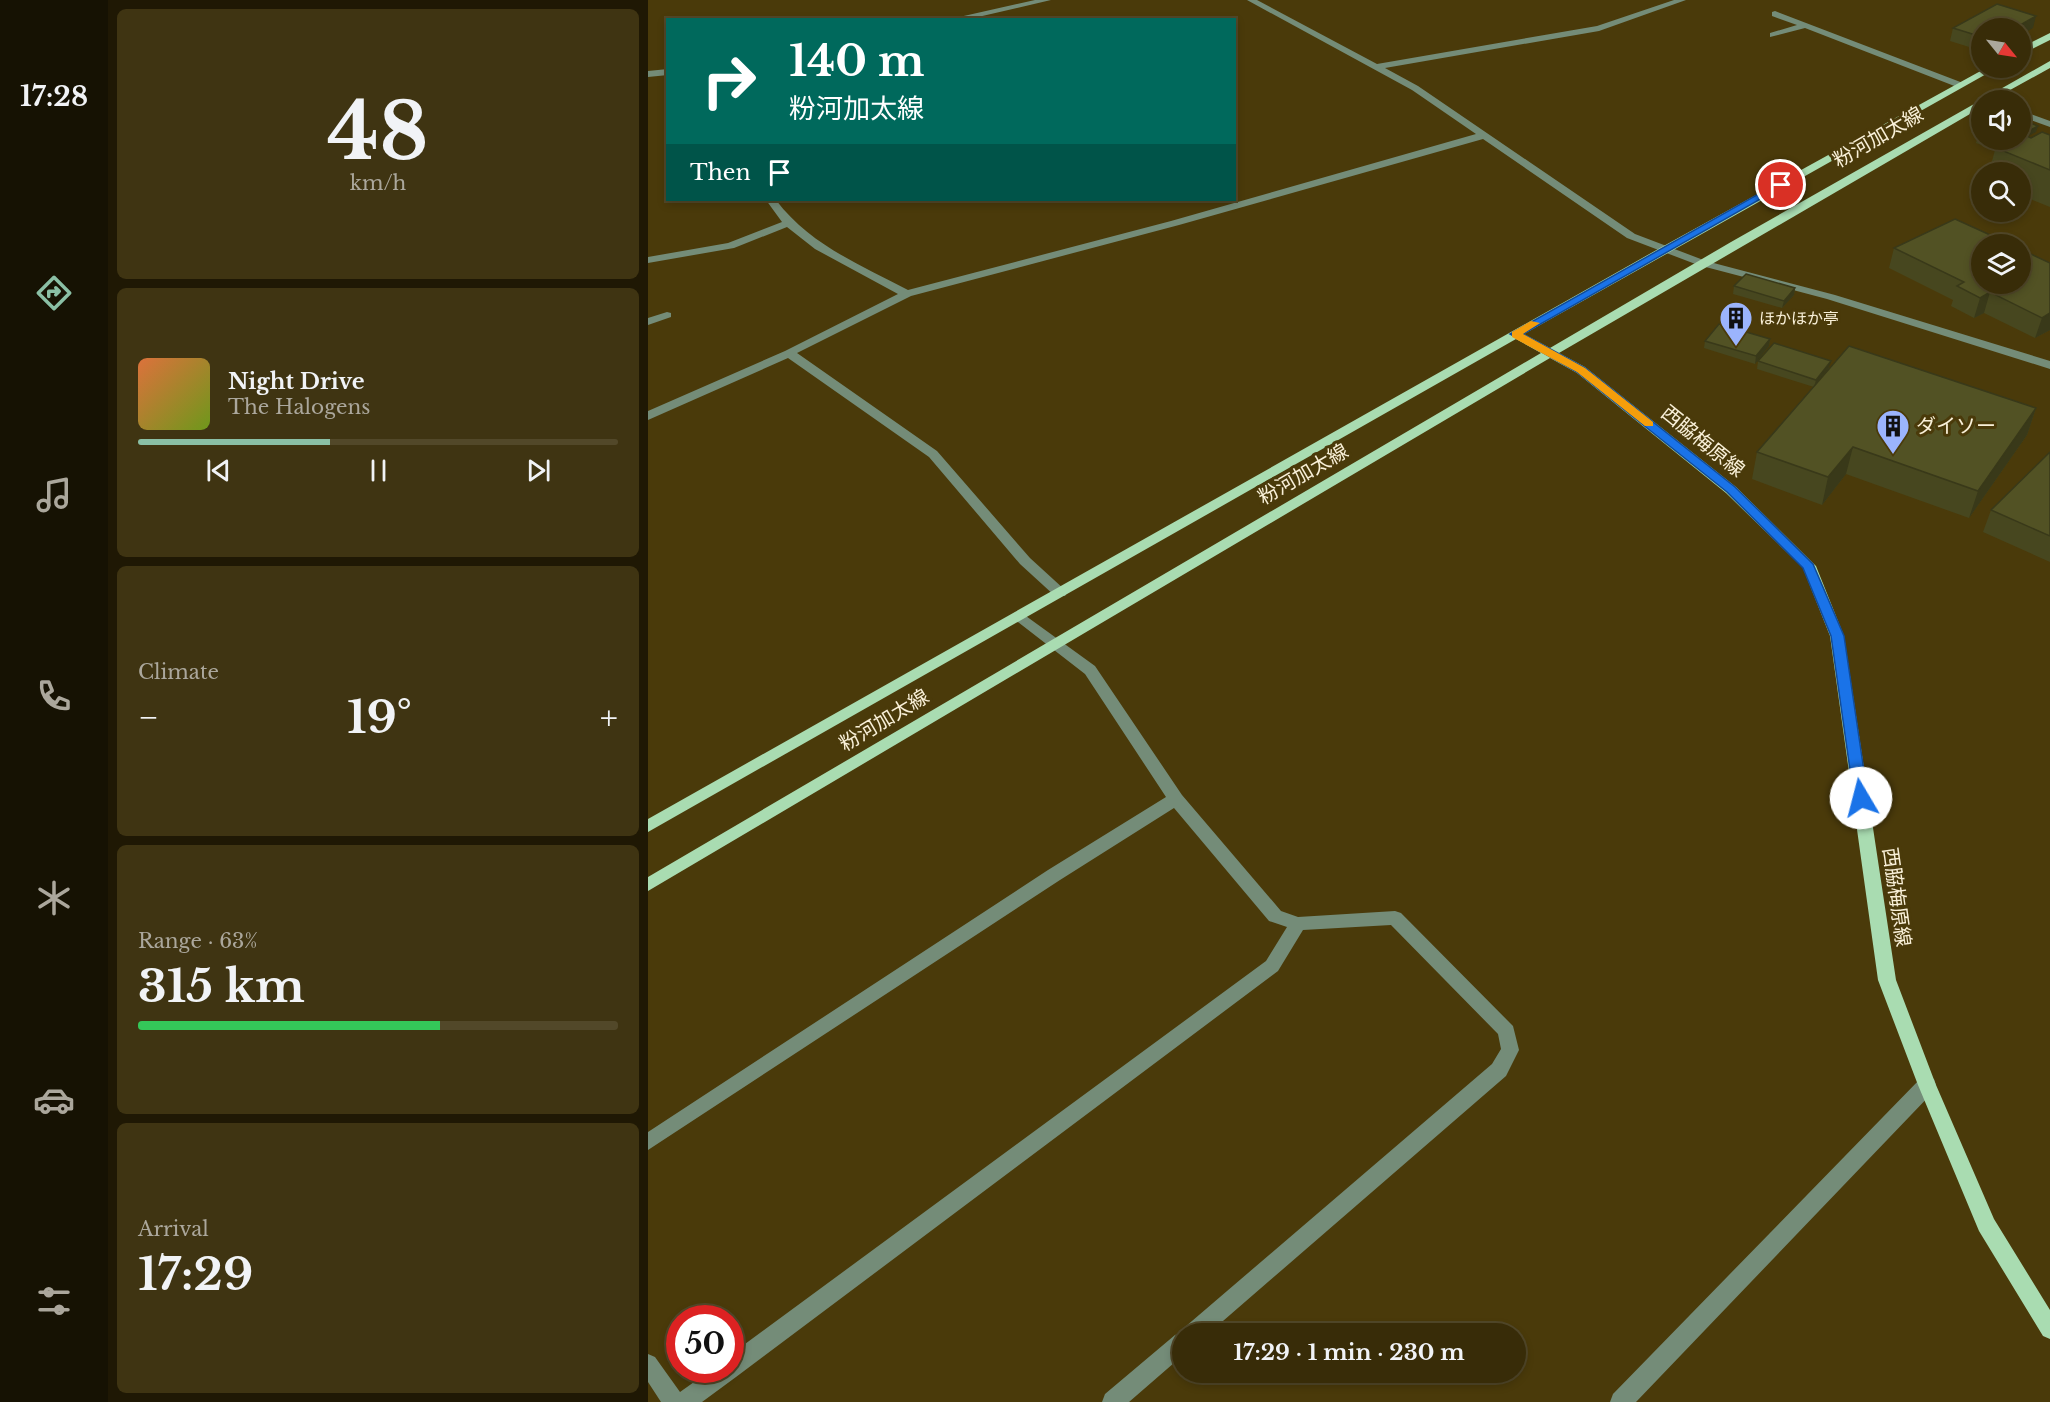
<!DOCTYPE html>
<html lang="en">
<head>
<meta charset="utf-8">
<style>
	body { margin:0; font-family:"Libre Baskerville","Noto Sans JP",serif; background:#3f3412; color:#f1f3f6; height:100vh; display:flex; flex-direction:column; font-size:22px; white-space:nowrap }
	* { box-sizing:border-box; margin:0 }
	p { font-size:20px; color:#aba79c }
	.icon { flex:none; width:33px; height:33px; fill:none; stroke:currentColor; stroke-width:2; stroke-linecap:round; stroke-linejoin:round }
	.map { position:relative; flex:1; overflow:hidden }
	.details { display:flex; flex-direction:column; gap:9px; padding:9px; background:#1f1804; width:540px }
	.details>* { flex:none }
	.top-card { position:absolute; left:18px; top:18px; width:570px; height:183px; border-radius:0px; box-shadow:0 3px 9px #0003,0 0 0 2px #524829; background:#00695c; color:#fff; overflow:hidden }
	.needle { width:39px; rotate:120deg }
	.fabs { position:absolute; left:1323px; top:18px; display:grid; gap:12px }
	.fabs a { display:grid; place-items:center; width:60px; height:60px; border-radius:50%; background:#382c08; box-shadow:0 3px 9px #0003,0 0 0 2px #524829; font-size:30px }
	.speed { position:absolute; left:18px; top:1305px; display:flex; gap:12px; font-size:30px; font-weight:700; text-align:center }
	.speed>* { display:grid; place-content:center; width:78px; height:78px; border-radius:50%; background:#382c08; box-shadow:0 3px 9px #0003,0 0 0 2px #524829; line-height:1 }
	.speed .limit { border:9px solid #d22; background:#fff; color:#111 }
	.pin { position:absolute; display:grid; place-items:center; width:51px; height:51px; color:#fff; margin:-26px; border:3px solid #fff; border-radius:50%; box-shadow:0 2px 6px #0007 }
	.me { position:absolute; width:66px; margin:-33px; rotate:352deg; stroke-linejoin:round; filter:drop-shadow(0 0 4px #0008) }
	.turn { display:flex; align-items:center; gap:21px; height:126px; padding:0 24px; font-size:27px }
	.turn .icon { width:78px; height:78px; stroke-width:2.5 }
	.turn b { display:block; font-size:42px; line-height:51px }
	.then { display:flex; align-items:center; height:57px; padding:0 24px; background:#0003; gap:12px; font-size:22px }
	.big { font-size:45px; font-weight:700; line-height:1.1 }
	.details .widget { flex:1; display:flex; flex-direction:column; justify-content:center; gap:9px; min-width:0; padding:0 21px; border-radius:9px; background:#3f3412 }
	.details .dial { align-items:center; gap:0 }
	.dial b { font-size:78px; line-height:1 }
	.song { display:flex; align-items:center; gap:18px }
	.cover { width:72px; height:72px; border-radius:9px; background:linear-gradient(135deg,hsl(20 70% 55%),hsl(80 70% 35%)) }
	.played { height:6px; border-radius:3px; background:linear-gradient(90deg,#8abfa5 40%,#524829 40%) }
	.keys { display:flex; justify-content:space-around; direction:ltr }
	.heat { display:flex; justify-content:space-between; align-items:center; font-size:33px; direction:ltr }
	.charge { height:9px; border-radius:4px; background:linear-gradient(90deg,#34c759 63%,#524829 0) }
	.trip { position:absolute; left:524px; top:1323px; width:354px; height:60px; border-radius:30px; background:#382c08; box-shadow:0 3px 9px #0003,0 0 0 2px #524829; font-weight:700; line-height:60px; text-align:center }
	main { display:flex; flex:1; min-height:0 }
	.dock { display:flex; flex-direction:column; width:108px; justify-content:space-around; align-items:center; background:#161203; color:#aba79c }
	.dock .icon { width:42px; height:42px }
	.dock .selected { color:#8abfa5 }
	.dock b { font-size:27px; color:#f1f3f6 }
	.map>svg:first-child { display:block }
	.lines { fill:none; stroke-linecap:round; stroke-linejoin:round }
	.minor { fill:#748c78; fill-rule:evenodd }
	.major { fill:#a9dcb1; fill-rule:evenodd }
	.wall { fill:#47471f }
	.shaded-wall { fill:#393919 }
	.building { fill:#525224; stroke:#393919; stroke-width:1.5 }
	.route { fill:#1a73e8; stroke:#114b97; stroke-width:1.5 }
	.slow { fill:#f59e0b }
	.labels { text-anchor:middle; stroke-width:6; stroke-linejoin:round; paint-order:stroke }
	.far-poi-label { font-size:16px; fill:#f9f0d8; stroke:#4a3a0a; text-anchor:start }
	.street-label { font-size:20px; fill:#f9f0d8; stroke:#4a3a0a }
	.poi-label { font-size:20px; fill:#f9f0d8; stroke:#4a3a0a; text-anchor:start }
</style>
</head>
<body>
<main>
<nav class="dock">
<b>17:28</b>
<svg class="icon selected" aria-label="directions" viewBox="0 0 24 24"><path d="M12 3l9 9-9 9-9-9zM9 14v-3h6M13 9l2 2-2 2"/></svg>
<svg class="icon" aria-label="music" viewBox="0 0 24 24"><path d="M9 18V5l10-2v13"/><circle cx="6" cy="18" r="3"/><circle cx="16" cy="16" r="3"/></svg>
<svg class="icon" aria-label="phone" viewBox="0 0 24 24"><path d="M5 4h4l2 5-3 2q2 4 5 5l2-3 5 2v4C11 20 4 13 5 4z"/></svg>
<svg class="icon" aria-label="climate" viewBox="0 0 24 24"><path d="M12 3v18M4 7l16 10M4 17L20 7"/></svg>
<svg class="icon" aria-label="car" viewBox="0 0 24 24"><path d="M5 17H2v-5l4-1 3-4h7l3 4 3 1v5h-3M9 17h6M6 11h13"/><circle cx="7" cy="17" r="2"/><circle cx="17" cy="17" r="2"/></svg>
<svg class="icon" aria-label="filters" viewBox="0 0 24 24"><path d="M4 7h16M4 17h16"/><circle cx="9" cy="7" r="2"/><circle cx="15" cy="17" r="2"/></svg>
</nav>
<section class="details">
<div class="widget dial"><b>48</b><p>km/h</p></div>
<div class="widget">
<div class="song"><i class="cover"></i><div><b>Night Drive</b><p>The Halogens</p></div></div>
<div class="played"></div>
<div class="keys"><svg class="icon" aria-label="previous" viewBox="0 0 24 24"><path d="M18 5L8 12l10 7zM5 5v14"/></svg><svg class="icon" aria-label="pause" viewBox="0 0 24 24"><path d="M8 5v14M16 5v14"/></svg><svg class="icon" aria-label="next" viewBox="0 0 24 24"><path d="M6 5l10 7-10 7zM19 5v14"/></svg></div>
</div>
<div class="widget"><p>Climate</p>
<div class="heat"><a>−</a><b class="big">19°</b><a>+</a></div>
</div>
<div class="widget"><p>Range · 63%</p><b class="big">315 km</b><div class="charge"></div></div>
<div class="widget"><p>Arrival</p><b class="big">17:29</b></div>
</section>
<div class="map">
<svg width="1402" height="1402" viewBox="0 0 1402 1402">
	<rect width="100%" height="100%" fill="#4a3a0a"/>
	<g class="lines">
		<path class="minor" d="M 387,0 L 403,0 L 317,20 L 298,20 Z
			M 599,0 L 609,0 L 729,64 L 949,26 L 1026,0 L 1038,0 L 951,31 L 737,68 L 770,86 L 987,234 L 1058,261 L 1187,295 L 1402,361 L 1402,369 L 1179,299 L 1050,265 L 979,238 L 835,139 L 531,225 L 263,296 L 149,353 L 289,451 L 382,558 L 417,590 L 419,593 L 417,596 L 407,596 L 372,564 L 281,457 L 140,358 L 0,420 L 0,411 L 137,351 L 250,294 L 167,249 L 139,227 L 86,248 L 0,263 L 0,257 L 80,243 L 134,222 L 118,200 L 128,200 C 162,245 211,264 260,290 L 523,221 L 828,134 L 764,90 Z
			M 1127,11 L 1315,83 L 1317,85 L 1309,87 L 1157,28 L 1122,37 L 1122,33 L 1149,25 L 1124,16 L 1124,12 Z
			M 20,69 L 20,75 L 0,77 L 0,71 Z
			M 1372,110 L 1402,121 L 1402,127 L 1372,116 Z
			M 19,312 L 23,313 L 23,317 L 0,325 L 0,318 Z
			M 371,611 L 447,666 L 534,795 L 633,911 L 650,917 L 747,911 L 753,913 L 865,1026 L 871,1050 L 858,1076 L 560,1334 L 534,1334 L 534,1356 L 481,1402 L 454,1402 L 457,1394 L 527,1335 L 534,1332 L 537,1327 L 844,1064 L 853,1049 L 850,1034 L 743,925 L 655,930 L 630,971 L 88,1377 L 54,1402 L 13,1402 L 0,1382 L 0,1354 L 7,1357 L 32,1392 L 63,1370 L 82,1370 L 82,1355 L 618,961 L 639,927 L 621,921 L 526,808 L 412,880 L 0,1150 L 0,1132 L 400,870 L 518,797 L 437,674 L 366,619 L 364,616 L 366,613 Z
			M 1279,1077 L 1286,1079 L 1288,1085 L 1286,1091 L 988,1402 L 962,1402 L 965,1394 L 1272,1079 Z"/>
		<path class="major" d="M 1402,33 L 1402,40 L 1372,55 L 1372,48 Z
			M 1402,61 L 1402,68 L 1344,100 L 1334,100 L 1334,107 L 911,353 L 937,367 L 1088,487 L 1168,566 L 1196,636 L 1248,980 L 1288,1085 L 1346,1219 L 1402,1310 L 1402,1339 L 1395,1336 L 1331,1231 L 1270,1085 L 1230,980 L 1182,636 L 1155,568 L 1078,493 L 929,373 L 902,358 L 0,891 L 0,877 L 893,353 L 868,339 L 0,832 L 0,819 L 1012,248 L 1338,68 L 1349,68 L 876,334 L 902,348 L 1083,242 Z"/>
	</g>
	<path class="wall" d="M 1305,28 L 1385,28 L 1334,28 L 1334,51 L 1302,41 Z
		M 1388,132 L 1380,136 L 1383,138 L 1402,135 L 1402,207 L 1372,195 L 1372,172 L 1341,172 L 1347,150 L 1328,143 L 1330,136 L 1334,134 L 1334,140 L 1372,140 Z
		M 1246,248 L 1402,263 L 1402,330 L 1387,338 L 1336,313 L 1326,318 L 1303,306 L 1305,300 L 1241,268 Z
		M 1086,286 L 1147,288 L 1146,295 L 1134,308 L 1085,294 Z
		M 1122,339 L 1121,346 L 1107,364 L 1056,348 L 1057,341 Z
		M 1110,361 L 1181,368 L 1172,380 L 1388,408 L 1379,435 L 1321,518 L 1198,474 L 1174,505 L 1104,479 L 1109,452 L 1166,387 L 1109,369 Z
		M 1402,452 L 1402,562 L 1335,532 L 1343,510 Z"/>
	<path class="shaded-wall" d="M 1388,16 L 1385,28 L 1372,36 L 1372,28 L 1367,28 Z
		M 1390,126 L 1388,132 L 1354,150 L 1372,135 Z
		M 1147,288 L 1146,295 L 1134,308 L 1136,301 Z
		M 1342,292 L 1336,313 L 1326,318 L 1332,298 Z
		M 1402,313 L 1402,330 L 1387,338 L 1394,318 Z
		M 1122,339 L 1121,346 L 1107,364 L 1108,356 Z
		M 1183,361 L 1181,368 L 1166,387 L 1168,380 Z
		M 1388,408 L 1379,435 L 1321,518 L 1330,491 Z
		M 1205,447 L 1198,474 L 1174,505 L 1180,477 Z"/>
	<path class="building" d="M 1349,4 L 1388,16 L 1367,28 L 1334,28 L 1334,37 L 1305,28 Z
		M 1372,119 L 1390,126 L 1372,135 Z
		M 1394,132 L 1402,135 L 1402,170 L 1348,148 L 1364,140 L 1372,140 L 1372,135 L 1374,134 L 1383,138 Z
		M 1339,140 L 1364,140 L 1353,145 Z
		M 1307,219 L 1362,244 L 1334,244 L 1334,284 L 1372,284 L 1372,249 L 1402,263 L 1402,313 L 1394,318 L 1342,292 L 1332,298 L 1309,286 L 1316,282 L 1246,248 Z
		M 1098,274 L 1147,288 L 1136,301 L 1086,286 Z
		M 1071,324 L 1122,339 L 1108,356 L 1057,341 Z
		M 1126,343 L 1183,361 L 1168,380 L 1110,361 Z
		M 1201,346 L 1388,408 L 1330,491 L 1205,447 L 1180,477 L 1109,452 Z
		M 1402,452 L 1402,536 L 1343,510 Z"/>
	<path class="route" d="M 1130,183 L 1137,185 L 875,334 L 937,368 L 1087,487 L 1165,564 L 1196,636 L 1220,798 L 1213,803 L 1206,798 L 1183,636 L 1155,568 L 1079,492 L 929,372 L 862,334 Z"/>
	<path class="slow" d="M 883,321 L 892,323 L 875,334 L 937,368 L 1005,422 L 1005,426 L 997,426 L 929,372 L 864,337 L 864,332 Z"/>
	<defs>
		<symbol id="building-pin" viewBox="-11 -11 22 30"><path d="M0 17L-7.5 6A9.5 9.5 0 1 1 7.5 6Z" fill="#9bb4fd" stroke="#4a3a0a"/><path d="M-4-6H4V6H1V3H-1V6H-4ZM-2.5-4.3h1.7v1.8h-1.7ZM.8-4.3h1.7v1.8H.8ZM-2.5-1h1.7V.8h-1.7ZM.8-1h1.7V.8H.8Z" fill="#111"/></symbol>
	</defs>
	<g fill-rule="evenodd">
		<use href="#building-pin" x="1069" y="299" width="38" height="52"/>
		<use href="#building-pin" x="1226" y="407" width="38" height="52"/>
	</g>
	<g class="labels">
		<g class="far-poi-label">
			<text x="1111" y="324">ほかほか亭</text>
		</g>
		<g class="street-label">
			<text transform="translate(1230 137) rotate(-30)" y="7">粉河加太線</text>
			<text transform="translate(1055 441) rotate(39)" y="7">西脇梅原線</text>
			<text transform="translate(655 474) rotate(-30)" y="7">粉河加太線</text>
			<text transform="translate(236 720) rotate(-31)" y="7">粉河加太線</text>
			<text transform="translate(1249 897) rotate(82)" y="7">西脇梅原線</text>
		</g>
		<g class="poi-label">
			<text x="1268" y="433">ダイソー</text>
		</g>
	</g>
</svg>
<div class="fabs">
<a><svg class="needle" viewBox="-14 -14 28 28"><path d="M0-13l5 13h-10z" fill="#e53935"/><path d="M0 13l5-13h-10z" fill="#aba79c"/></svg></a>
<a><svg class="icon" aria-label="sound" viewBox="0 0 24 24"><path d="M4 9h4l5-4v14l-5-4H4zM17 9q2 3 0 6"/></svg></a>
<a><svg class="icon" aria-label="search" viewBox="0 0 24 24"><circle cx="10" cy="10" r="6"/><path d="M15 15l6 6"/></svg></a>
<a><svg class="icon" aria-label="layers" viewBox="0 0 24 24"><path d="M12 4l9 5-9 5-9-5zM3 14l9 5 9-5"/></svg></a>
</div>
<div class="speed"><div class="limit">50</div></div>
<div class="pin" style="left:1133px;top:185px;background:#d93025"><svg class="icon" aria-label="arrive" viewBox="0 0 24 24"><path d="M6 21V4h12l-3 4 3 4H6"/></svg></div>
<svg class="me" style="left:1213px;top:798px" viewBox="-20 -20 40 40"><circle r="19" fill="#fff"/><path d="M0-13L10 11 0 6-10 11z" fill="#1a73e8"/></svg>
<div class="trip">17:29 · 1 min · 230 m</div>
<div class="top-card">
<div class="turn"><svg class="icon" aria-label="right" viewBox="0 0 24 24"><path d="M7 20v-9h11M14 6l5 5-5 5"/></svg><div><b>140 m</b>粉河加太線</div></div>
<div class="then">Then<svg class="icon" aria-label="arrive" viewBox="0 0 24 24"><path d="M6 21V4h12l-3 4 3 4H6"/></svg></div>
</div>
</div>
</main>
</body>
</html>
